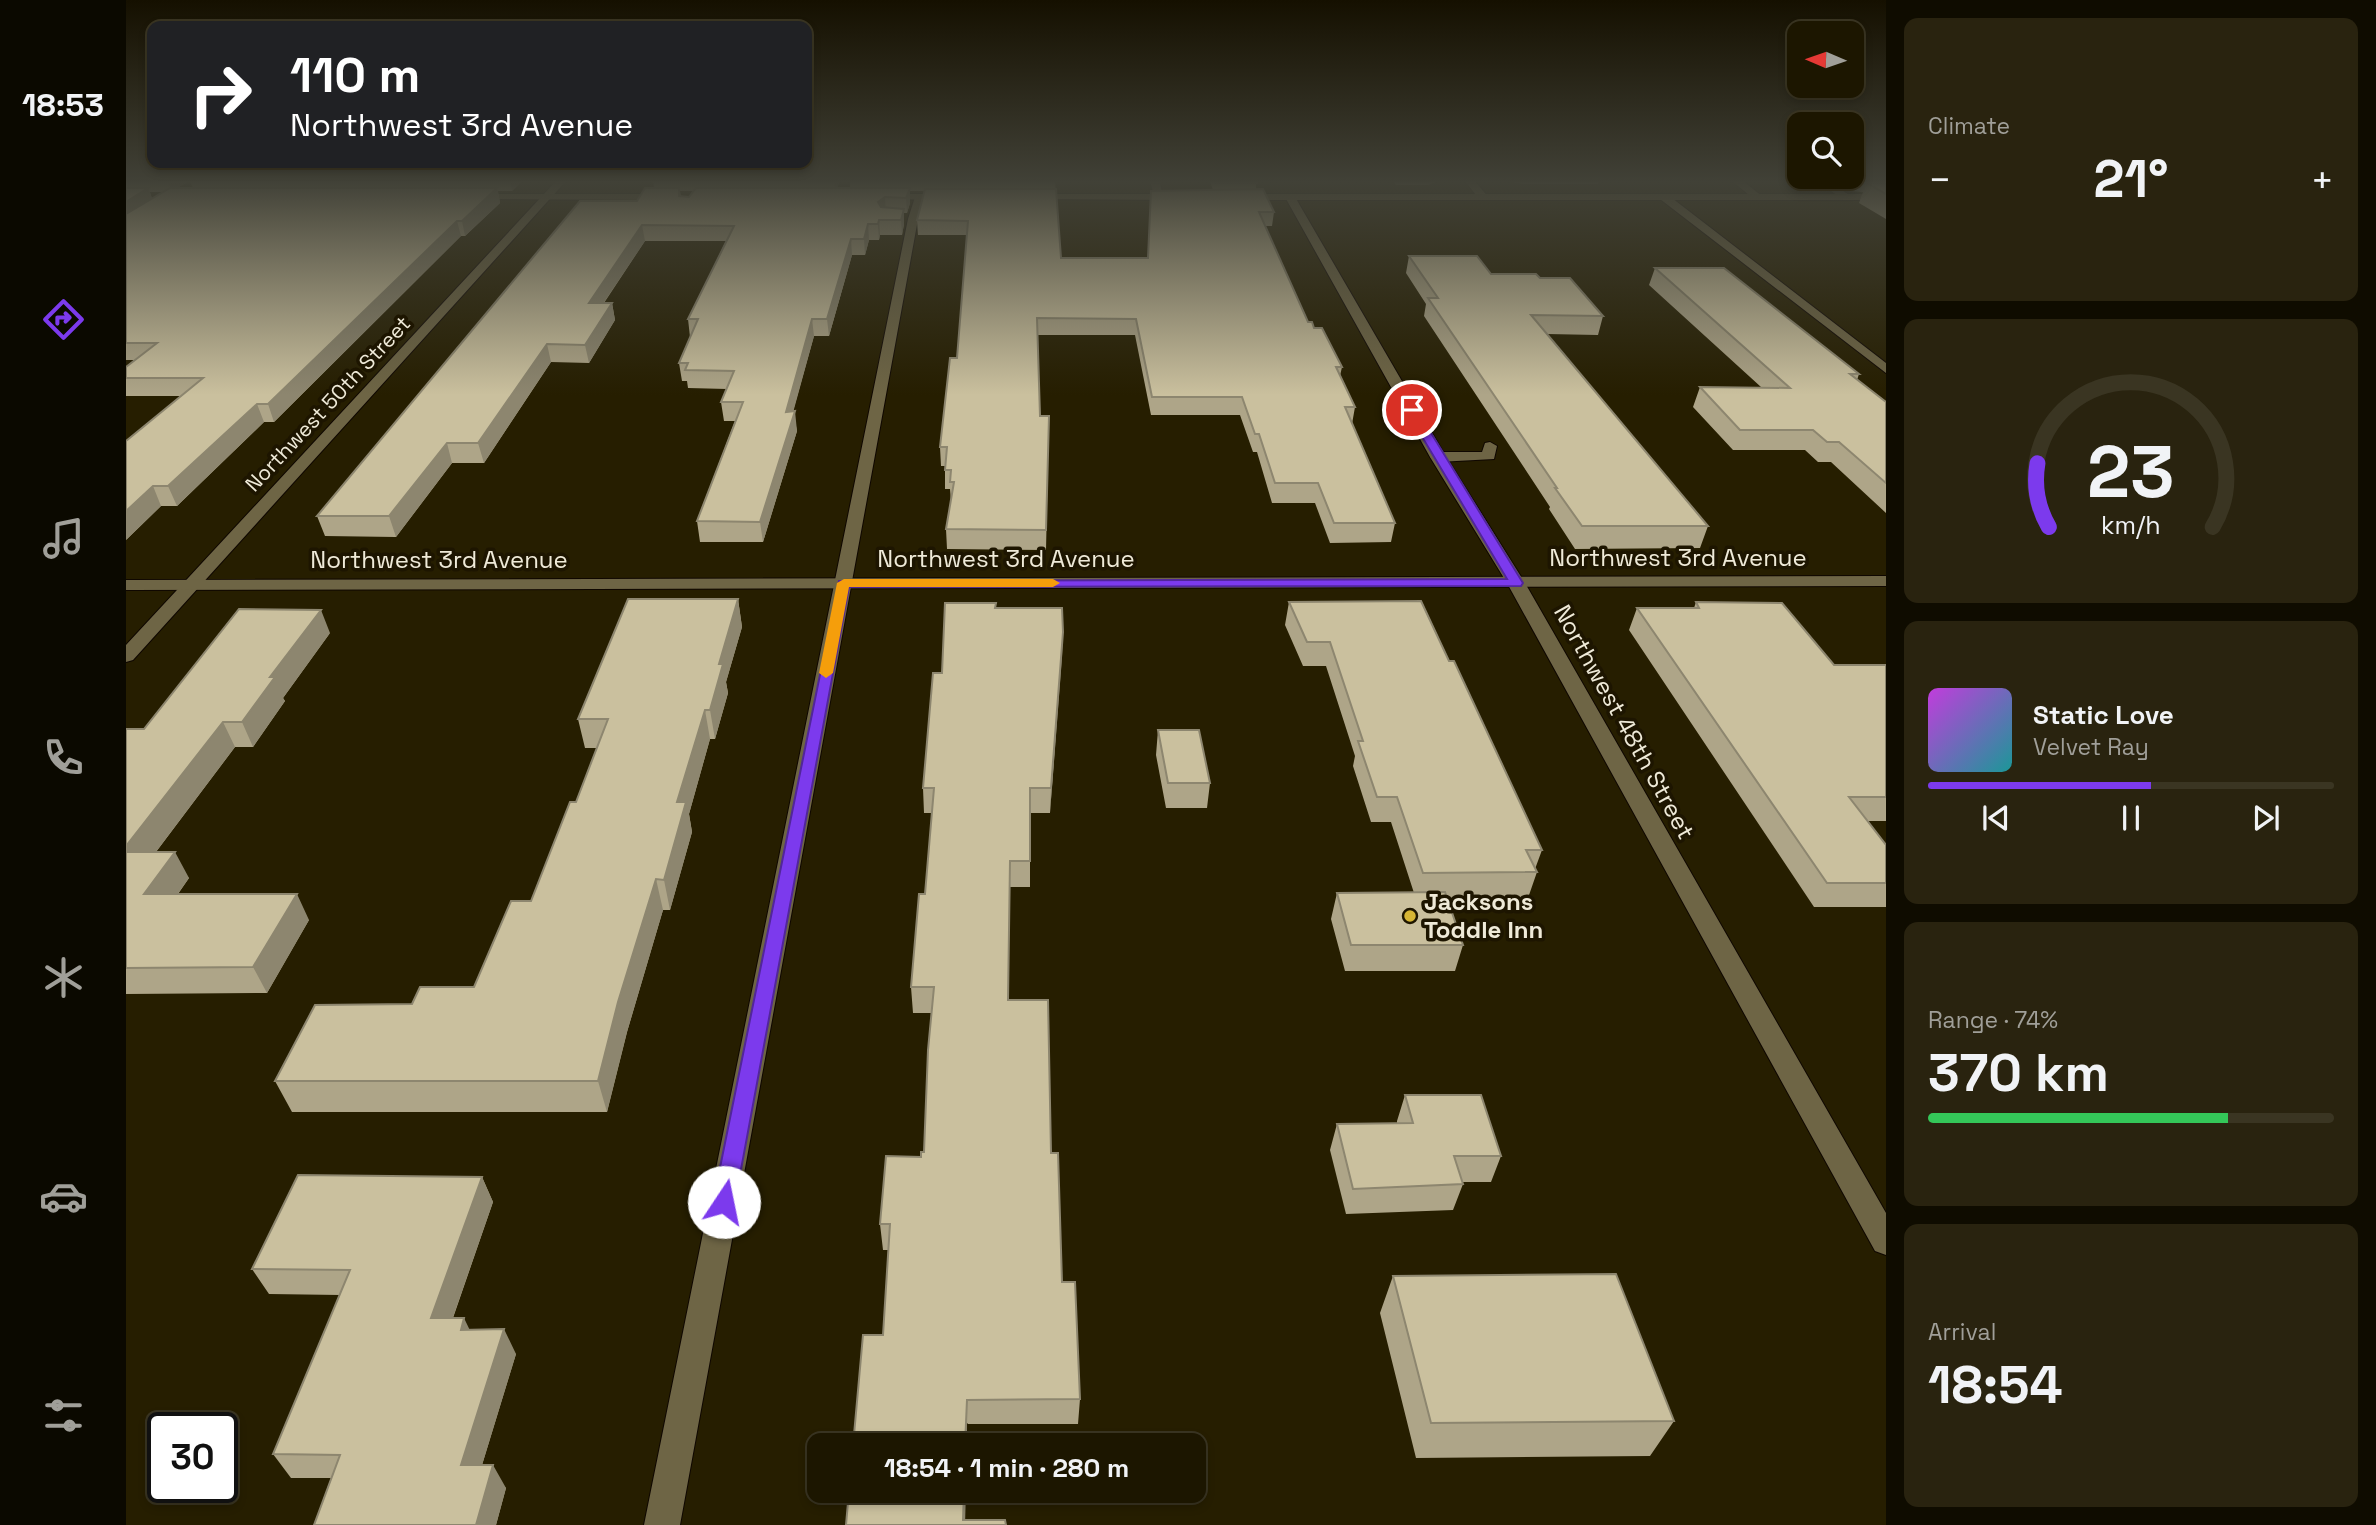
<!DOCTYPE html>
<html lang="en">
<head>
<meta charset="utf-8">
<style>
	body { margin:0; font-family:"Space Grotesk",sans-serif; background:#29230f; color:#f1f3f6; height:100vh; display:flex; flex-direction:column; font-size:26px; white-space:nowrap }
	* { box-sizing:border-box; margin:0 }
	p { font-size:23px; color:#a09f99 }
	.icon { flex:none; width:38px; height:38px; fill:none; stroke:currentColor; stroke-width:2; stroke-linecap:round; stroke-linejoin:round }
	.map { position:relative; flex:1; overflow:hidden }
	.details { display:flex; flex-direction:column; gap:18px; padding:18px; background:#0f0c00; width:490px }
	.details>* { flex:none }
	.banner { position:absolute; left:21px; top:21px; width:665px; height:147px; border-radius:14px; box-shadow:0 4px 10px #0003,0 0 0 2px #3a3522; background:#202124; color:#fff; overflow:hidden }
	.needle { width:46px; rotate:272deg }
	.buttons { position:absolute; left:1661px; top:21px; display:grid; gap:14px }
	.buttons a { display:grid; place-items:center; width:77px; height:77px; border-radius:14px; background:#1c1600; box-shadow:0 4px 10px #0003,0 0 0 2px #3a3522; font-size:35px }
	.speed { position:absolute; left:21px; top:1412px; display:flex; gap:14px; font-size:35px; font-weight:700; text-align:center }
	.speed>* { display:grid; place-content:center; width:91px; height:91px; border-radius:50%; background:#1c1600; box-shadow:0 4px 10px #0003,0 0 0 2px #3a3522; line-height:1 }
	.speed .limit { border:4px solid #111; border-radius:10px; background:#fff; color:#111 }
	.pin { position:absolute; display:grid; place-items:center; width:60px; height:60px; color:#fff; margin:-30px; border:4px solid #fff; border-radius:50%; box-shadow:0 2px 7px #0007 }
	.me { position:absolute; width:77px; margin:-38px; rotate:11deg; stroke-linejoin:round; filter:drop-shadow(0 0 5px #0008) }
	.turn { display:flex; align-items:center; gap:24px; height:147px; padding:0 28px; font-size:32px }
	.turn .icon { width:91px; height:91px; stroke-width:2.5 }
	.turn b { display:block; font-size:49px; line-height:60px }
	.big { font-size:52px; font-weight:800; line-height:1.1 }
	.details .card { flex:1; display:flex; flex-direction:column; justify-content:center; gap:10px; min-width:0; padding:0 24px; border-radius:14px; background:#29230f }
	.details .dial { align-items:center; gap:0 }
	.dial svg { height:182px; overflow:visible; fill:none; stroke:#3a3522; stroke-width:7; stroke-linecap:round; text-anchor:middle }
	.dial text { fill:#f1f3f6; stroke:none }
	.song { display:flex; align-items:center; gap:21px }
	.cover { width:84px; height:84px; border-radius:10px; background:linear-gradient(135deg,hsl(290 70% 55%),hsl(180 70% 35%)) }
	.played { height:7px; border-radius:4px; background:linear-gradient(90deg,#7c3aed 55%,#3a3522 55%) }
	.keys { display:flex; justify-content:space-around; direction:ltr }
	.heat { display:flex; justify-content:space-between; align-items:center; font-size:38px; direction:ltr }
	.charge { height:10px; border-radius:5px; background:linear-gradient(90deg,#34c759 74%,#3a3522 0) }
	.trip { position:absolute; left:681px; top:1433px; width:399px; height:70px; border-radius:14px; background:#1c1600; box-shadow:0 4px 10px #0003,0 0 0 2px #3a3522; font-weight:800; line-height:70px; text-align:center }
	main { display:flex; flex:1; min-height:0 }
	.tab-bar { display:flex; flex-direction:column; width:126px; justify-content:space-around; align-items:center; background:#0b0900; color:#a09f99 }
	.tab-bar .icon { width:49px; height:49px }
	.tab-bar .on { color:#7c3aed }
	.tab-bar b { font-size:32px; color:#f1f3f6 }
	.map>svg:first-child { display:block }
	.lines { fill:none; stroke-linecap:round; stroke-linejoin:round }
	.service-casing { stroke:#0f0700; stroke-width:2 }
	.minor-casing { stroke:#0f0700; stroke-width:2 }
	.tertiary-casing { stroke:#0f0700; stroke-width:2 }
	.service { fill:#6e6545; fill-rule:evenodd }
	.minor { fill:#6e6545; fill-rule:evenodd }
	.tertiary { fill:#6e6545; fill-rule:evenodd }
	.wall { fill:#aea588; fill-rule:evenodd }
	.shaded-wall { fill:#8d866f }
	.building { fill:#cac09e; stroke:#8d866f; stroke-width:2 }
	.route { fill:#7c3aed; stroke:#51269a; stroke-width:2 }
	.slow { fill:#f59e0b }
	.poi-dot { fill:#d6b534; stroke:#1d1500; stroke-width:2.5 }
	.labels { text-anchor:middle; stroke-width:7; stroke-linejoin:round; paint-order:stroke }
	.far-street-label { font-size:21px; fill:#efead8; stroke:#1d1500 }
	.street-label { font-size:24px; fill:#efead8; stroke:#1d1500 }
	.poi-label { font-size:24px; font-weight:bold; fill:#efead8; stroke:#1d1500; text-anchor:start }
</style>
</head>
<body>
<main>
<nav class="tab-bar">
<b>18:53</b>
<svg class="icon on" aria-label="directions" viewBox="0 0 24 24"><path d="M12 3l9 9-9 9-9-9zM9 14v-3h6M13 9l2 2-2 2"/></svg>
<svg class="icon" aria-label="music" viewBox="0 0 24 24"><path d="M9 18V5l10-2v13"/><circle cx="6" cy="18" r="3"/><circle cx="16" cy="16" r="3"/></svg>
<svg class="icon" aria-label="phone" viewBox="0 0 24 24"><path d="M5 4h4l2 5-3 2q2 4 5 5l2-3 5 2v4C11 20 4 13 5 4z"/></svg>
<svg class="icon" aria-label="climate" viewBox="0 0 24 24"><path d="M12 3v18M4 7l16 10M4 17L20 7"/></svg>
<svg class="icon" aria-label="car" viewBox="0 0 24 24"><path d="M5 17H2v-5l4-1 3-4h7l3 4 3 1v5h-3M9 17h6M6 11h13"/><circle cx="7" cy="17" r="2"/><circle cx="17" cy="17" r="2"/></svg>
<svg class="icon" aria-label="filters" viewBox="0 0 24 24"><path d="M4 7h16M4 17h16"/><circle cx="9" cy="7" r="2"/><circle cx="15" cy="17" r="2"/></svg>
</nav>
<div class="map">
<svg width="1760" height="1525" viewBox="0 0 1760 1525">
	<rect width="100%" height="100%" fill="#261e00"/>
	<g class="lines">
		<defs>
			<path id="service" d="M 1702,182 L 1705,183 L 1726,197 L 1717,199 L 1699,187 L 1699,183 Z
				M 1364,442 L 1371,446 L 1368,459 L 1312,462 L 1304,457 L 1312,452 L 1356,452 L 1359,443 Z"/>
			<path id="minor" d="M 430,181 L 440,181 L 7,660 L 0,662 L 0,645 Z
				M 1024,181 L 1034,181 L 1037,199 L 1029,199 Z
				M 1339,181 L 1349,181 L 1362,197 L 1361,199 L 1353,199 Z
				M 1606,181 L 1617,181 L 1637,197 L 1628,199 Z
				M 794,194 L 799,197 L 792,219 L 554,1525 L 518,1525 L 782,219 L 789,197 Z
				M 1164,194 L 1169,197 L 1320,457 L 1399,583 L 1760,1213 L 1760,1255 L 1749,1251 L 1381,583 L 1304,457 L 1159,197 Z
				M 1534,195 L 1542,195 L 1760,363 L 1760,373 L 1534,199 Z"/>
			<path id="tertiary" d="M 345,194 L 540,194 L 545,197 L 540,200 L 341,199 L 340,197 Z
				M 758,194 L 823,194 L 828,197 L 823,200 L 754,199 L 753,197 Z
				M 901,194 L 1051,194 L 1056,197 L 1051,200 L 897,199 L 897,195 Z
				M 1760,194 L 1760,200 L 1115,200 L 1110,197 L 1115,194 Z
				M 1760,576 L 1760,586 L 0,590 L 0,580 Z"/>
		</defs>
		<use href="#service" class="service-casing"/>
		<use href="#minor" class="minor-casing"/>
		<use href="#tertiary" class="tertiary-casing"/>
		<use href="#service" class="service"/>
		<use href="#minor" class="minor"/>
		<use href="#tertiary" class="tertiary"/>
	</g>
	<path class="wall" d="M 0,181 L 63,181 L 51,188 L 67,188 L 64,181 L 396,181 L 386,191 L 372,191 L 374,203 L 339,236 L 335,236 L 148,422 L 138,422 L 51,506 L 35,506 L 0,540 L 54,396 L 0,396 L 0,367 L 8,360 L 0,360 ZM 24,192 L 39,192 L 26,199 Z
		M 527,181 L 714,181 L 711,188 L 724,188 L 724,181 L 929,181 L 935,258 L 1022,258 L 1087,190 L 1084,181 L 1130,181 L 1130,189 L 1148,212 L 1146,226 L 1139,226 L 1182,322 L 1188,328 L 1216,367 L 1214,376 L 1229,407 L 1226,424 L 1269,523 L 1265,542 L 1204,543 L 1189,503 L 1146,503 L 1131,452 L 1127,452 L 1114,415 L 1025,415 L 1009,335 L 911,335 L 914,416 L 923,416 L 920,550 L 821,549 L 820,529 L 825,501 L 824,489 L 819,489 L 819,466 L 815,466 L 814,447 L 831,358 L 841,235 L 792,235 L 791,220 L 799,191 L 784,191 L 784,203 L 781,213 L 778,213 L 778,224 L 776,235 L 754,235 L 753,240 L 743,240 L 739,255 L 726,255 L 703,336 L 688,336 L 667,411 L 671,431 L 637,542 L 574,542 L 571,521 L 609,421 L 598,421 L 595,402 L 601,389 L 562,388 L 561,381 L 556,381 L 553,363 L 564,337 L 562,319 L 600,241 L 519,241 L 478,303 L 486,303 L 489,320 L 463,363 L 425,362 L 358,463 L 326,463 L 270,537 L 199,536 L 191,516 L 511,201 L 528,188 ZM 554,191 L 567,191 L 563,197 L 555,196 Z
		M 1267,181 L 1311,181 L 1303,185 L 1270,185 Z
		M 1381,181 L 1473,181 L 1472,184 L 1396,184 Z
		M 1707,181 L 1760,181 L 1760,219 L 1733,203 L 1737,192 L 1722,191 Z
		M 1283,256 L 1365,274 L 1414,278 L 1477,316 L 1472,335 L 1421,334 L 1582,526 L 1574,548 L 1449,549 L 1423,509 L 1424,507 L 1298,316 L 1300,304 L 1280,273 Z
		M 1529,268 L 1733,374 L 1731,380 L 1760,402 L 1760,513 L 1705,462 L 1692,462 L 1679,450 L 1607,450 L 1567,407 L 1574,387 L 1635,387 L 1523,285 Z
		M 612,599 L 616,627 L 600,682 L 602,693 L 589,739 L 584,739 L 563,814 L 566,832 L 544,910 L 537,910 L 501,1032 L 481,1112 L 166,1112 L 149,1081 L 286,1004 L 348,987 L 405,901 L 450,802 L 471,748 L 459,748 L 452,719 Z
		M 1163,602 L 1323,661 L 1416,850 L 1409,869 L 1411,872 L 1402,898 L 1321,898 L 1337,945 L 1329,971 L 1219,971 L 1205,919 L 1211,893 L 1288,893 L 1265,822 L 1245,822 L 1227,766 L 1229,756 L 1200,666 L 1177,666 L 1159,625 Z
		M 1570,602 L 1708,665 L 1760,665 L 1760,821 L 1742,821 L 1760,845 L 1760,907 L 1688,907 L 1503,630 L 1511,608 L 1568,608 Z
		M 870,608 L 937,632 L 924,813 L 904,813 L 904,887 L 884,887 L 882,1000 L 925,1153 L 936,1282 L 954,1399 L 952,1424 L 842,1424 L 757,1335 L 762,1250 L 757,1250 L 754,1224 L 798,1152 L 806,1013 L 787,1013 L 785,987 L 799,894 L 806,813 L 798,813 L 797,788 L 816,673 Z
		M 204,633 L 157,698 L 159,701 L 127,747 L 109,747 L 30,852 L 63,878 L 52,894 L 183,920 L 141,993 L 0,994 L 0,729 L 18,729 Z
		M 1032,730 L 1084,783 L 1081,808 L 1040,808 L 1030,755 Z
		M 1279,1095 L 1375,1156 L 1365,1182 L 1336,1182 L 1337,1184 L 1327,1210 L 1220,1214 L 1204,1150 L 1211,1124 L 1271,1123 L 1271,1121 Z
		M 356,1177 L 367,1202 L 327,1318 L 344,1330 L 390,1354 L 356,1465 L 380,1488 L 370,1525 L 188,1525 L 205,1478 L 165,1478 L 147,1454 L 214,1295 L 143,1294 L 126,1269 Z
		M 1267,1276 L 1548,1421 L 1524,1456 L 1290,1458 L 1254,1313 Z"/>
	<path class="shaded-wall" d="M 42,181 L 63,181 L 46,191 Z
		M 384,181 L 396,181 L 386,191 Z
		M 708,181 L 714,181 L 709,191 Z
		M 22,188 L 28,203 L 0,220 L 0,202 Z
		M 371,188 L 374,203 L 339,236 L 336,221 Z
		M 784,188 L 784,203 L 781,213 L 780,198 Z
		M 759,197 L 760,212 L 752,217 L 752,202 Z
		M 778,209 L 778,224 L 776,235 L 775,220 Z
		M 753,220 L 754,235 L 753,240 L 752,224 Z
		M 331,221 L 335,236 L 148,422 L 142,404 Z
		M 742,224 L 743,240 L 739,255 L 738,239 Z
		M 516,225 L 519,241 L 466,320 L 463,303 Z
		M 725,239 L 726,255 L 703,336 L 701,319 Z
		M 486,303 L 489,320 L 463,363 L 459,345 Z
		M 686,319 L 688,336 L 662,431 L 660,412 Z
		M 421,344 L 425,362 L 358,463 L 352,443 Z
		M 131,404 L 138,422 L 51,506 L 42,486 Z
		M 669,411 L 671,431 L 637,542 L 634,522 Z
		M 321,443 L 326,463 L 270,537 L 263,516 Z
		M 27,486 L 35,506 L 0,540 L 0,511 Z
		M 612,599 L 616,627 L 600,682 L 602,693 L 589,739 L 584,710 L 593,664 Z
		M 195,610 L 204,633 L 157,698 L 159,701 L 127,747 L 116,722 L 144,677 Z
		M 937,632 L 936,656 L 924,813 L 925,788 Z
		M 579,710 L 584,739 L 563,814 L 566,832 L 544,910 L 538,880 L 551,802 Z
		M 97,722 L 109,747 L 11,877 L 0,859 L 0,846 Z
		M 49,852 L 63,878 L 33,920 L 18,894 Z
		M 530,879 L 537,910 L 501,1032 L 481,1112 L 472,1081 L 492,1002 Z
		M 171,894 L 183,920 L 141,993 L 127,967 Z
		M 356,1177 L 367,1202 L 318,1343 L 305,1318 Z
		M 338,1318 L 350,1343 L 335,1330 Z
		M 378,1329 L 390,1354 L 349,1488 L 335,1465 Z
		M 841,1400 L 841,1446 L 839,1446 Z
		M 367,1465 L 380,1488 L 370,1525 L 350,1525 Z
		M 838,1491 L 840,1491 L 839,1525 L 838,1525 Z"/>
	<path class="building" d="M 1088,181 L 1130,181 L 1131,183 L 1089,183 Z
		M 1741,183 L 1760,183 L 1760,194 Z
		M 0,188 L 22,188 L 0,202 Z
		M 44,188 L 371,188 L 336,221 L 331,221 L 142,404 L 131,404 L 42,486 L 27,486 L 0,511 L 0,441 L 77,378 L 0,378 L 0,367 L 31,343 L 0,343 L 0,214 Z
		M 519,188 L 553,188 L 553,196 L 563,197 L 570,188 L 784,188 L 780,198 L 759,197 L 752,202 L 755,207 L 778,209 L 775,220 L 753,220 L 752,224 L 742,224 L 738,239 L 725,239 L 701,319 L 686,319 L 660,412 L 669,411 L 634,522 L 571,521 L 617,402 L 595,402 L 608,371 L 559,370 L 562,363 L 553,363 L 572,319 L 562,319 L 608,226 L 516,225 L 463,303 L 486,303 L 459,345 L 421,344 L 352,443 L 321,443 L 263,516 L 191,516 L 454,201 L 511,201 Z
		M 799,189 L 930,189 L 935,258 L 1022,258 L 1025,191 L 1137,189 L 1148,212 L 1133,212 L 1182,322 L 1186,322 L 1188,328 L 1196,328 L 1216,367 L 1210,367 L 1229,407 L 1219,407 L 1269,523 L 1208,523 L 1192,483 L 1149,483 L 1133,434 L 1129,434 L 1116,397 L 1026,397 L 1010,319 L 911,318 L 914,416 L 923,416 L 920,530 L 820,529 L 828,482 L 824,482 L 825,470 L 819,470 L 821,447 L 814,447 L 824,358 L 831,358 L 842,221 L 791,220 Z
		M 1283,256 L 1351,256 L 1365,274 L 1410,274 L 1414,278 L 1444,278 L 1477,316 L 1405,315 L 1582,526 L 1456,526 L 1429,488 L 1431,488 L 1302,298 L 1312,298 Z
		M 1529,268 L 1598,268 L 1733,374 L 1724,374 L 1760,402 L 1760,483 L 1713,442 L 1701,442 L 1687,430 L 1614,430 L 1574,387 L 1664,388 Z
		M 502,599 L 612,599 L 593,664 L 597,664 L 584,710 L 579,710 L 551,802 L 560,802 L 538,880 L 530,879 L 492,1002 L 472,1081 L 149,1081 L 189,1005 L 286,1004 L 294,987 L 348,987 L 385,901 L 405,901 L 444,802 L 450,802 L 482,719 L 452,719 Z
		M 1295,601 L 1323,661 L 1328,661 L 1416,850 L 1400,850 L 1411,872 L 1297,873 L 1271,797 L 1251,797 L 1232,741 L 1237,741 L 1204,642 L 1181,642 L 1163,602 Z
		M 1570,602 L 1656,603 L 1708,665 L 1760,665 L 1760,797 L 1723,797 L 1760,845 L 1760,883 L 1701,883 L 1511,608 L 1573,608 Z
		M 819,603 L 870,603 L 869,608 L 936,608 L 937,632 L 925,788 L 904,788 L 904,861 L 884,861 L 882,1000 L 922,1000 L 925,1153 L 932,1153 L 936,1282 L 949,1282 L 954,1399 L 841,1400 L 839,1446 L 727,1446 L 737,1335 L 757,1335 L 764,1224 L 754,1224 L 760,1156 L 795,1157 L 795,1152 L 798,1152 L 802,1050 L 808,987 L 785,987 L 793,894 L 799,894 L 808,788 L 797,788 L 807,673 L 816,673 Z
		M 113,609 L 195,610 L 144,677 L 149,677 L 116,722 L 97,722 L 0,846 L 0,729 L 18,729 Z
		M 1032,730 L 1073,730 L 1084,783 L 1042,783 Z
		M 0,852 L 49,852 L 18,894 L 171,894 L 127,967 L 0,968 Z
		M 1319,892 L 1337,945 L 1225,945 L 1211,893 Z
		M 1279,1095 L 1355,1095 L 1375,1156 L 1328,1156 L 1337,1184 L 1227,1189 L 1211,1124 L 1287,1123 Z
		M 172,1175 L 356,1177 L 305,1318 L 338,1318 L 335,1330 L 378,1329 L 335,1465 L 367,1465 L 350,1525 L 188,1525 L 214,1455 L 147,1454 L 224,1270 L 126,1269 Z
		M 1490,1274 L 1548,1421 L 1305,1423 L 1267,1276 Z
		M 723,1491 L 838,1491 L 837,1520 L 879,1520 L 880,1525 L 720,1525 Z"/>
	<linearGradient id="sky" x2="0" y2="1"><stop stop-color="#151000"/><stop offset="0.46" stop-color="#414137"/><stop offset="1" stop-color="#414137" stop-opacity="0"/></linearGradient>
	<rect width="1760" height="395" fill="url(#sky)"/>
	<path class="route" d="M 1282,407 L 1291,410 L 1397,583 L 1395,586 L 723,587 L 609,1202 L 606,1209 L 598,1212 L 590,1209 L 587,1202 L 713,581 L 1381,579 L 1280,410 Z"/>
	<path class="slow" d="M 718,579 L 927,579 L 934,583 L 927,587 L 723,587 L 707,673 L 700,678 L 693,673 L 711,583 Z"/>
	<circle class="poi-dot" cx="1284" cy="916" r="7"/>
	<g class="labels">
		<g class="far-street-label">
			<text transform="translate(202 404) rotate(-47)" y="7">Northwest 50th Street</text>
		</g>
		<g class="street-label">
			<text x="1552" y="566">Northwest 3rd Avenue</text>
			<text x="880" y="567">Northwest 3rd Avenue</text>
			<text x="313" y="568">Northwest 3rd Avenue</text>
			<text transform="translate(1498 722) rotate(61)" y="8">Northwest 48th Street</text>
		</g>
		<g class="poi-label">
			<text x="1298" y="910">Jacksons<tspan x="1298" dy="28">Toddle Inn</tspan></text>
		</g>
	</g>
</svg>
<div class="buttons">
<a><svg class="needle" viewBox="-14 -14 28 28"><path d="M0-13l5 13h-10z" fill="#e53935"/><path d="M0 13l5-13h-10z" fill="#a09f99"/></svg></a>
<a><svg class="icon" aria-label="search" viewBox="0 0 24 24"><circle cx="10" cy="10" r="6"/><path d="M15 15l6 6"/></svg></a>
</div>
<div class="speed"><div class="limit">30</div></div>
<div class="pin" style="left:1286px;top:410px;background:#d93025"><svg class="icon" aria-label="arrive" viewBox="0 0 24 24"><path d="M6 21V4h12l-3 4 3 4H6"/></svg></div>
<svg class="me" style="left:598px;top:1202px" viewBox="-20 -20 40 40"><circle r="19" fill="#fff"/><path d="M0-13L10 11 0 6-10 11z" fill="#7c3aed"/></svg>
<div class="trip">18:54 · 1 min · 280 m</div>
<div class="banner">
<div class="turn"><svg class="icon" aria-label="right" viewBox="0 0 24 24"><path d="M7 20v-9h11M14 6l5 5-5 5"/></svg><div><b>110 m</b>Northwest 3rd Avenue</div></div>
</div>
</div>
<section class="details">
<div class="card"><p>Climate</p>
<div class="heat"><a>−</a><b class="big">21°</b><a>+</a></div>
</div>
<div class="card dial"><svg viewBox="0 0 100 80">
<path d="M14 69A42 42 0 1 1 86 69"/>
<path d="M14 69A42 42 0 0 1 9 41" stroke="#7c3aed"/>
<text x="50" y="56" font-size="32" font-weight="700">23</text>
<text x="50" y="72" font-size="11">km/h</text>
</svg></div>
<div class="card">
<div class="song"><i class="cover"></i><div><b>Static Love</b><p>Velvet Ray</p></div></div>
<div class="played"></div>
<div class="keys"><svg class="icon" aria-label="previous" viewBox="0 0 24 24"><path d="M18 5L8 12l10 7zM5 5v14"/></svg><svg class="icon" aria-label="pause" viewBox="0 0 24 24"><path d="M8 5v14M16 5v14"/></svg><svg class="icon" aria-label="next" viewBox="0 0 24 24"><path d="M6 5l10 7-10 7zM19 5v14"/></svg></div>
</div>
<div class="card"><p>Range · 74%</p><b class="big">370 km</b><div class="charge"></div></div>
<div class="card"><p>Arrival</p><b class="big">18:54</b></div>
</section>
</main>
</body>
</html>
